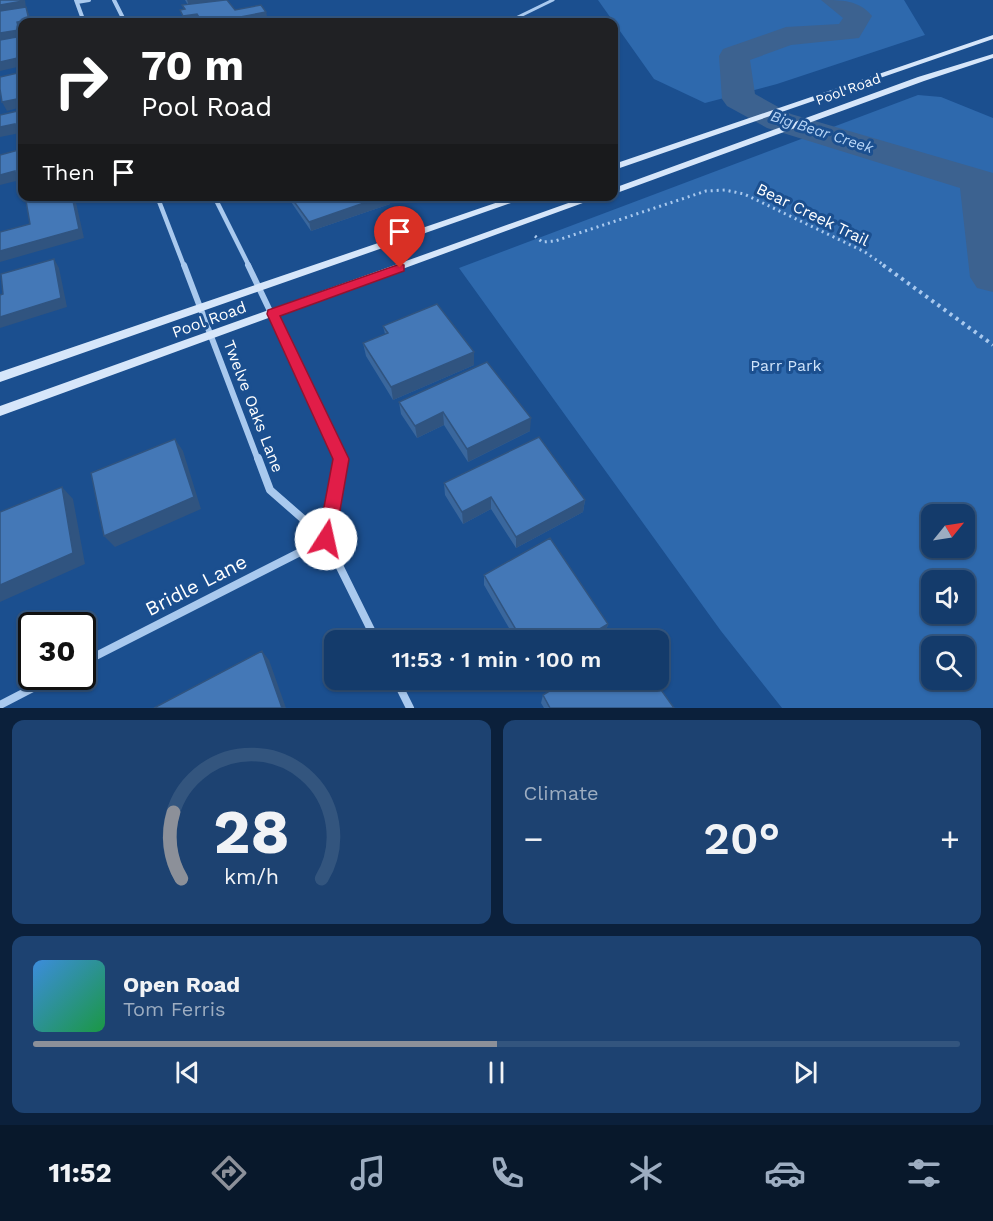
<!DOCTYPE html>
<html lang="en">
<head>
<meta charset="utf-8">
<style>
	body { margin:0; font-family:"Work Sans",sans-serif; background:#1d4271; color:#f1f3f6; height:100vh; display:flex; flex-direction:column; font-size:22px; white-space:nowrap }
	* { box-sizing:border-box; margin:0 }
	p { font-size:20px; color:#9dadc1 }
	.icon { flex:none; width:33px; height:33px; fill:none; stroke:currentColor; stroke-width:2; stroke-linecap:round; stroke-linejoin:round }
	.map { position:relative; height:708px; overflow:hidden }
	.side { display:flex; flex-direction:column; gap:12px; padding:12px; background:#0b203b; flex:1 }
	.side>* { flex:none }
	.top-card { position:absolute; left:18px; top:18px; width:600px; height:183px; border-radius:12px; box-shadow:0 2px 4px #0004,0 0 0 2px #33557e; background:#202124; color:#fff; overflow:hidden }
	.needle { width:39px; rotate:60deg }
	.fabs { position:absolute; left:921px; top:504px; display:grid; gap:12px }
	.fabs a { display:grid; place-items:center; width:54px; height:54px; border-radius:12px; background:#143b6b; box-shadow:0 2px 4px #0004,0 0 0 2px #33557e; font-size:30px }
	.speed { position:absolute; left:18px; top:612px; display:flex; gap:12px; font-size:30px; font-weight:700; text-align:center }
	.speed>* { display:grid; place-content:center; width:78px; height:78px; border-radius:50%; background:#143b6b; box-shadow:0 2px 4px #0004,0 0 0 2px #33557e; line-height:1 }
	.speed .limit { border:3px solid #111; border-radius:9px; background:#fff; color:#111 }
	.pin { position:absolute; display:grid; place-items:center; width:51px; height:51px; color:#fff; margin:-62px -26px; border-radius:50% 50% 50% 0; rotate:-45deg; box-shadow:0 0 6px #0007 }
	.pin .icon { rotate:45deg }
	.me { position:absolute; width:66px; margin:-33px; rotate:10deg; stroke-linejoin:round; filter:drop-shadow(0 0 4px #0008) }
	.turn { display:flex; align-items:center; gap:21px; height:126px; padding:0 24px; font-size:27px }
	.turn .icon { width:78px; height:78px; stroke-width:2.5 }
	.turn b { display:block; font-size:42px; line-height:51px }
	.then { display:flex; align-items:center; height:57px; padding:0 24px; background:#0003; gap:12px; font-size:22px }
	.big { font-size:45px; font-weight:600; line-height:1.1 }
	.side .tile { flex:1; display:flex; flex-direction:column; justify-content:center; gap:9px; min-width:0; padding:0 21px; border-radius:12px; background:#1d4271 }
	.side .dial { align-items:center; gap:0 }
	.dial svg { height:156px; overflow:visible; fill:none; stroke:#33557e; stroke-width:7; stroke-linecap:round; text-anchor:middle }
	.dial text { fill:#f1f3f6; stroke:none }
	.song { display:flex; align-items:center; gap:18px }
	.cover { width:72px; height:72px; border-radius:9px; background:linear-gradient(135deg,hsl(210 70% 55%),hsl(140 70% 35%)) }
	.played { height:6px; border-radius:3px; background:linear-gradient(90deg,#8c9099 50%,#33557e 50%) }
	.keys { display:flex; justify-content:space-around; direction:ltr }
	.heat { display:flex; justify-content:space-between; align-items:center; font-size:33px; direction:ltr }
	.side .tiles { flex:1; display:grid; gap:12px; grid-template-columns:1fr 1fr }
	.tile:last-child { grid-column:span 2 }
	.trip { position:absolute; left:324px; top:630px; width:345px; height:60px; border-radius:12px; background:#143b6b; box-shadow:0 2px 4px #0004,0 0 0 2px #33557e; font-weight:600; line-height:60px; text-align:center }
	.tabs { display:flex; height:96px; justify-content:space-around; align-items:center; background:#08182b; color:#9dadc1 }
	.tabs .icon { width:42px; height:42px }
	.tabs .active { color:#8c9099 }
	.tabs b { font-size:27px; color:#f1f3f6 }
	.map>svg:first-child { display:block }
	.green { fill:#2e69ad; fill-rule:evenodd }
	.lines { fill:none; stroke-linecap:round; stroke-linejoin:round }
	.river { fill:#3c6290; fill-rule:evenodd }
	.path-far1 { stroke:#a9c9ee; stroke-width:3; stroke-dasharray:2 4; stroke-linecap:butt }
	.path { stroke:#a9c9ee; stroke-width:4; stroke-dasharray:3 4.5; stroke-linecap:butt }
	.lane { stroke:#a9c9ee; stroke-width:3 }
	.street-far3 { stroke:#a9c9ee; stroke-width:4 }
	.street-far2 { stroke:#a9c9ee; stroke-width:4.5 }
	.street-far1 { stroke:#a9c9ee; stroke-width:6 }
	.street { stroke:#a9c9ee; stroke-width:8 }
	.secondary { fill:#d6e6fa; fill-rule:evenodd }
	.wall { fill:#3a679d }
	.shaded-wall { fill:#305480 }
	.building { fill:#4478b7; stroke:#305480; stroke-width:1.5 }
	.route { fill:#e11d48; stroke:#92132f; stroke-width:1.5 }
	.labels { text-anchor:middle; stroke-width:6; stroke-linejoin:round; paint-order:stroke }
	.far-street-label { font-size:14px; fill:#fff; stroke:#1b4f8f }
	.far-water-label { font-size:15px; font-style:italic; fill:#b5d3f5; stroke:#1b4f8f }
	.street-label { font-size:16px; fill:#fff; stroke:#1b4f8f }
	.park-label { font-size:16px; fill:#cfe3fa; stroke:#1b4f8f }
	.near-street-label { font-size:20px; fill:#fff; stroke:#1b4f8f }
</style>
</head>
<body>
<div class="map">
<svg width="993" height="708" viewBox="0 0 993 708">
	<rect width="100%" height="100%" fill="#1b4f8f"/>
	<path class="green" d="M 598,0 L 904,0 L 925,35 L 777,84 L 705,103 L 654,79 Z
		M 918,95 L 941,97 L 993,118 L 993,708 L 782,708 L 721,631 L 459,268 ZM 932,514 L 964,514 L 964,548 L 932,548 ZM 932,580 L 964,580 L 964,614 L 932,614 ZM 932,646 L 964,646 L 964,680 L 932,680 Z"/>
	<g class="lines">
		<path class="river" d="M 821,0 C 842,0 859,0 872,16 L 859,38 L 791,45 L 750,60 L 755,94 L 791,114 L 993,173 L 993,292 L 977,288 L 970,277 L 960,188 L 767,128 L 727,106 L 722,99 L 719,56 L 723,49 L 786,27 L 839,24 L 843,18 Z"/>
		<path class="path-far1" d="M 535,236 L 542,242 L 555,241 L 706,191 L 725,190 L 744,194 L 865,252 L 885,266"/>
		<path class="path" d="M 883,265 L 993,345"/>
		<path class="lane" d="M 508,22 L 553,0"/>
		<path class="street-far3" d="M 76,0 L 84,22
			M 114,0 L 125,22
			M 77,2 L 89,0"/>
		<path class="street-far2" d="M 157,196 L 184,266
			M 214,196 L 249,266"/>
		<path class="street-far1" d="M 184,265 L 258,460
			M 248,265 L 341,460"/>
		<path class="street" d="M 258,458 L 270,490 L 326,539 L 376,640
			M 326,539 L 341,458
			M 82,663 L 326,539
			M 396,680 L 410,708
			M 0,705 L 56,676"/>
		<path class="secondary" d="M 993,35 L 993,39 L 614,170 L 614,164 Z
			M 993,54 L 993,58 L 924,81 L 614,194 L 614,188 L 918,77 Z
			M 516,196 L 531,196 L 0,382 L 0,372 Z
			M 588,196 L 602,196 L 0,416 L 0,406 Z"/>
	</g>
	<path class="wall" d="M 185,0 L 221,0 L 235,10 L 268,20 L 257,22 L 185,22 L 180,10 L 184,9 L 182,5 L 188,5 Z
		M 287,196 L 389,196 L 390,204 L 311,231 Z
		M 383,326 L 474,352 L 474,365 L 393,400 L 366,356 L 363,343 L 385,334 Z
		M 399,402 L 530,431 L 468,462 L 444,425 L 417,438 L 401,414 Z
		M 444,483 L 585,500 L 583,512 L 516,548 L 491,509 L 463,524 L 445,495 Z
		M 484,575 L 608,624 L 605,634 L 594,640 L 516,640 L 484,585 Z
		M 543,695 L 674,708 L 544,708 L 541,703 Z"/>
	<path class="shaded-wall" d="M 25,0 L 26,8 L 29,14 L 31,22 L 22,22 L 22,30 L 21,30 L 22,35 L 0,42 L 0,5 Z
		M 187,0 L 221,0 L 189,6 Z
		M 266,12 L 268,20 L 256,22 L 214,22 Z
		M 197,14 L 199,22 L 185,22 L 183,16 Z
		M 22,57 L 22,66 L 0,71 L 0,62 Z
		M 22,98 L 22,107 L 7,111 L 2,102 Z
		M 15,124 L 20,133 L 0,137 L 0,127 Z
		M 15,171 L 20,180 L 0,185 L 0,175 Z
		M 22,192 L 22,196 L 44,196 L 24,202 L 18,193 Z
		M 72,196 L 74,196 L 75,198 L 84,238 L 0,262 L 0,251 Z
		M 384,196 L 389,196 L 390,204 L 311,231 L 309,222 Z
		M 54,259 L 59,268 L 67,307 L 0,328 L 0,317 Z
		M 474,352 L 474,365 L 393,400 L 391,387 Z
		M 443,412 L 444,425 L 417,438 L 415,426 Z
		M 531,418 L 530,431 L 468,462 L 467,449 Z
		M 175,439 L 183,451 L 201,509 L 115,547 L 104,536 Z
		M 62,487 L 73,499 L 85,564 L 0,602 L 0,585 Z
		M 491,497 L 491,509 L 463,524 L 462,512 Z
		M 585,500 L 583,512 L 516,548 L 516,537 Z
		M 608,624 L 605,634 L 594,640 L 581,640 Z
		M 262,651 L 269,660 L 286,708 L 282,708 Z"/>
	<path class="building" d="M 0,0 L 23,0 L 23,1 L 0,5 Z
		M 225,0 L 227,0 L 235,10 L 261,5 L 266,12 L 214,22 L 202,22 L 197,14 L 183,16 L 180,10 L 185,9 L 182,5 Z
		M 26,7 L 29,20 L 17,22 L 19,30 L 0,33 L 0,11 Z
		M 255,20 L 257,22 L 243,22 Z
		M 22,36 L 22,57 L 0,62 L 0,40 Z
		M 22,72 L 22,98 L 2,102 L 0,89 L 0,77 Z
		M 22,110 L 22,141 L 19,142 L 15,124 L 0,127 L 0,115 Z
		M 22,149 L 22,192 L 18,193 L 15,171 L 0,175 L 0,155 Z
		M 42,196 L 72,196 L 79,229 L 0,251 L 0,232 L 30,224 L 26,201 Z
		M 290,196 L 384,196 L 309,222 Z
		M 54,259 L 61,298 L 0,317 L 0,295 L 3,294 L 1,274 Z
		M 437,304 L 474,352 L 391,387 L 363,343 L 388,333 L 383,326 Z
		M 487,362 L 531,418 L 467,449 L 443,412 L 415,426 L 399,402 Z
		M 539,437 L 585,500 L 516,537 L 491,497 L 462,512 L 444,483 Z
		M 175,439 L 194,497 L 104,536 L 91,473 Z
		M 62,487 L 73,553 L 0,585 L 0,512 Z
		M 550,538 L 608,624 L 581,640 L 522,640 L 484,575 Z
		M 262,651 L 282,708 L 154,708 Z
		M 567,680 L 654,680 L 674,708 L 550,708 L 543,695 Z"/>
	<path class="route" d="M 400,264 L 404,265 L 404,271 L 280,316 L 349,459 L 335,539 L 332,544 L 326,547 L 320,544 L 318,539 L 333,459 L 267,314 L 268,310 Z"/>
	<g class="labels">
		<g class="far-street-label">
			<text transform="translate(848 89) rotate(-20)" y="5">Pool Road</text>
		</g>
		<g class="far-water-label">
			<text transform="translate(822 132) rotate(18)" y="5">Big Bear Creek</text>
		</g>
		<g class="street-label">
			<text transform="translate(813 214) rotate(26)" y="6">Bear Creek Trail</text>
			<text transform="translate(209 319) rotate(-20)" y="6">Pool Road</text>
			<text transform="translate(254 406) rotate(69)" y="6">Twelve Oaks Lane</text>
		</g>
		<g class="park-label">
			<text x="786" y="371">Parr Park</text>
		</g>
		<g class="near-street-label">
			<text transform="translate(196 585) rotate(-27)" y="7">Bridle Lane</text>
		</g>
	</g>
</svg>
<div class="fabs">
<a><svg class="needle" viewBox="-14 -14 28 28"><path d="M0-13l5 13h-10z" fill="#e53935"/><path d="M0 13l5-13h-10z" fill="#9dadc1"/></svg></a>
<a><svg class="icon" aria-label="sound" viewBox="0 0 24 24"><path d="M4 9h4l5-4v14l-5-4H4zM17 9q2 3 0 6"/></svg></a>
<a><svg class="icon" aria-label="search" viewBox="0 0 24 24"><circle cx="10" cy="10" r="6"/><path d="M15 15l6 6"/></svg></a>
</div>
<div class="speed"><div class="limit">30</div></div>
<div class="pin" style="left:400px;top:268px;background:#d93025"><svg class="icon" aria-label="arrive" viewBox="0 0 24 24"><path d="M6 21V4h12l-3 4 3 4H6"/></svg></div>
<svg class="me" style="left:326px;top:539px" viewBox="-20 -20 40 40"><circle r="19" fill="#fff"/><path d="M0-13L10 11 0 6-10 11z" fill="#e11d48"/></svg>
<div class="trip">11:53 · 1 min · 100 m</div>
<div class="top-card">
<div class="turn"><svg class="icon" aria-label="right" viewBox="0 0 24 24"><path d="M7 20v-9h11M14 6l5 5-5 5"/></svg><div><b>70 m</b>Pool Road</div></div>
<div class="then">Then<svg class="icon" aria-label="arrive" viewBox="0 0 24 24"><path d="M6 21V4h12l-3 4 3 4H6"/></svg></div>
</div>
</div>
<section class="side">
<div class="tiles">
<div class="tile dial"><svg viewBox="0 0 100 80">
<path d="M14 69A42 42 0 1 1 86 69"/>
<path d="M14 69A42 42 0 0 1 10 35" stroke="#8c9099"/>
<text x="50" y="56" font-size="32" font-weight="700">28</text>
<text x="50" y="72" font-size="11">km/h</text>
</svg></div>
<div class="tile"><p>Climate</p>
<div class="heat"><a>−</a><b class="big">20°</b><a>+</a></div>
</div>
<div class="tile">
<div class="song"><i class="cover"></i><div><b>Open Road</b><p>Tom Ferris</p></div></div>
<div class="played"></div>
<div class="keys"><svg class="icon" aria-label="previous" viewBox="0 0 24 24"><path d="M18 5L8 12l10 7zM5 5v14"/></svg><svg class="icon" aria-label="pause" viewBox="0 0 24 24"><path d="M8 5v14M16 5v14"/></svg><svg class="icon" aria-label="next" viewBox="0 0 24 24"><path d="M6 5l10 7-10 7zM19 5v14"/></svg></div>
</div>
</div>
</section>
<nav class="tabs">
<b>11:52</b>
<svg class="icon active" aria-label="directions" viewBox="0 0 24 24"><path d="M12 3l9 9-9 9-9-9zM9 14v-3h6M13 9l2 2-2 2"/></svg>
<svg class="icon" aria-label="music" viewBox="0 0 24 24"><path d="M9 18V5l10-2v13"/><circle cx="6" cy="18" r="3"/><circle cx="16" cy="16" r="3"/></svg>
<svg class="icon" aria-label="phone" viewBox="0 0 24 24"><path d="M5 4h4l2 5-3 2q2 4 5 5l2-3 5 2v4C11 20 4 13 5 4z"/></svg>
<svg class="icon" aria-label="climate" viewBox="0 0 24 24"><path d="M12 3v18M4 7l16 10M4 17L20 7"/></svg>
<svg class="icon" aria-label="car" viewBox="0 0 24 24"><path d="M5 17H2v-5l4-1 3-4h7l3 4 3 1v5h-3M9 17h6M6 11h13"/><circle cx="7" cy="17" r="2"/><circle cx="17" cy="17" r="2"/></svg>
<svg class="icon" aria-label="filters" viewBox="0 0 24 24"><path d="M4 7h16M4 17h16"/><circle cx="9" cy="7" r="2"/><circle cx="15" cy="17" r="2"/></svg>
</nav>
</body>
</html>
